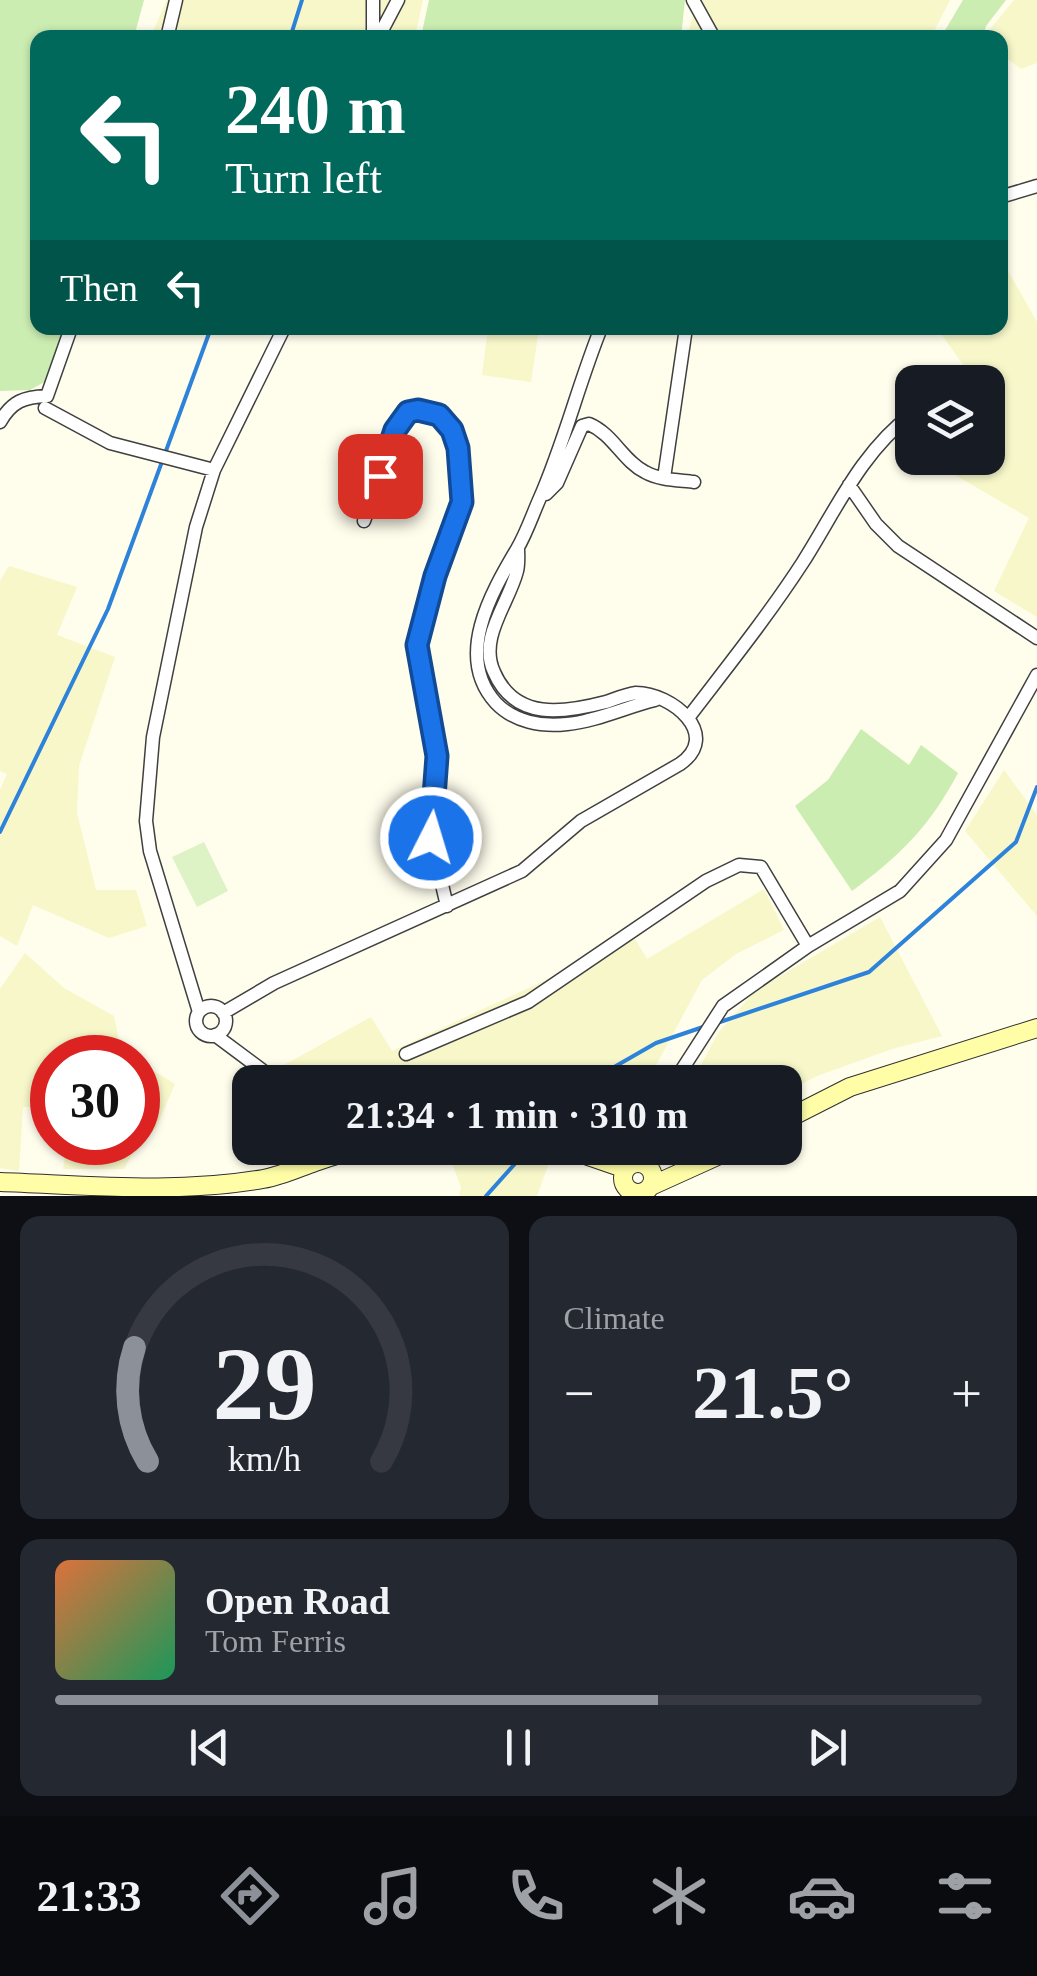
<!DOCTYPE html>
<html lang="en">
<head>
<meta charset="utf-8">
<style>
	body { margin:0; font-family:"Times New Roman",serif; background:#242831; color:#f1f3f6; height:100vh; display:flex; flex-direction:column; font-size:38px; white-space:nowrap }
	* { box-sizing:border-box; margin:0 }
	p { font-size:32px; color:#9ea1a6 }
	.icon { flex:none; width:55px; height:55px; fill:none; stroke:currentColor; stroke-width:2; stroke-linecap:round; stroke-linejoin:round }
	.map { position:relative; height:1196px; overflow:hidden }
	.sheet { display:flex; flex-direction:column; gap:20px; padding:20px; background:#0d0f14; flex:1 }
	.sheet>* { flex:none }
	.top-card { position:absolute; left:30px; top:30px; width:978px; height:305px; border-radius:20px; box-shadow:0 2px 8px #0004; background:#00695c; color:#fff; overflow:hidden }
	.buttons { position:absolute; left:895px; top:365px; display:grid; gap:20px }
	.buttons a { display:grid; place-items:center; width:110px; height:110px; border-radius:20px; background:#171b24; box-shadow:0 2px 8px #0004; font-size:50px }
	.speed { position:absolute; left:30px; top:1035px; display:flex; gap:20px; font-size:50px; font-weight:700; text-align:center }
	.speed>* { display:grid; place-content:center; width:130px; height:130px; border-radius:50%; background:#171b24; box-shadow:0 2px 8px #0004; line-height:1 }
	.speed .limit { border:15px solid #d22; background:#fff; color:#111 }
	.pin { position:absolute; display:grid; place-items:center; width:85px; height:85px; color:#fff; margin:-42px; border-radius:20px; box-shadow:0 5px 15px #0006 }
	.me { position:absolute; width:110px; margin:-55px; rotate:5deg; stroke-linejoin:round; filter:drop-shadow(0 0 8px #0008) }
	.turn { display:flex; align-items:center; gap:35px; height:210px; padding:0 30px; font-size:45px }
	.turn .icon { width:130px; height:130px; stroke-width:2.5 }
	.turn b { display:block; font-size:70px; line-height:85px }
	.then { display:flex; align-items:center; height:95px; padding:0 30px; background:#0003; gap:20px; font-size:38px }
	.big { font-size:75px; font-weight:700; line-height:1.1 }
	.sheet .tile { flex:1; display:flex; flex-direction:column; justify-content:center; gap:15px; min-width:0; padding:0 35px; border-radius:20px; background:#242831 }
	.sheet .dial { align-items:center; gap:0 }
	.dial svg { height:260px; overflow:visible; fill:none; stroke:#363941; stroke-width:7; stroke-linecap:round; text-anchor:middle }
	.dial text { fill:#f1f3f6; stroke:none }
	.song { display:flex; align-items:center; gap:30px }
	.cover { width:120px; height:120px; border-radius:15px; background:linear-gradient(135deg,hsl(20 70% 55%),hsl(150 70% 35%)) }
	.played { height:10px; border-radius:5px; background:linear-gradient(90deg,#8c9099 65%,#363941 65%) }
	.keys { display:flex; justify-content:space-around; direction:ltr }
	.heat { display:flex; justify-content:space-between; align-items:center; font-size:55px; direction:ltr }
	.sheet .tiles { flex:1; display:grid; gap:20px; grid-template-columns:1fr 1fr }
	.tile:last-child { grid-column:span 2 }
	.trip { position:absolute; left:232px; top:1065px; width:570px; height:100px; border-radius:20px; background:#171b24; box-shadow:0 2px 8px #0004; font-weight:700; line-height:100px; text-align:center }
	.tab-bar { display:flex; height:160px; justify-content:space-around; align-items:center; background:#090b0e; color:#9ea1a6 }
	.tab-bar .icon { width:70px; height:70px }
	.tab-bar .current { color:#8c9099 }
	.tab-bar b { font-size:45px; color:#f1f3f6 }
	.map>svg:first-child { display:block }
	.farmland { fill:#f7f7ca }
	.green { fill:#cbedb2 }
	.pitch { fill:#def3c5 }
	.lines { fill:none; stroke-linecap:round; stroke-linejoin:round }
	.stream { stroke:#2d82d9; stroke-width:4 }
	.street-casing { stroke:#404040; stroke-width:15 }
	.secondary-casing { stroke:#2f2f2f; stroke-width:20 }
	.street { stroke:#fff; stroke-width:12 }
	.secondary { stroke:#fffea7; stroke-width:18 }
	.route-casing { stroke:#114b97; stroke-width:25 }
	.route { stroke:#1a73e8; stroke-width:18 }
</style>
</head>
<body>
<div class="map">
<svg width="1037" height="1196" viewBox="0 0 1037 1196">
	<rect width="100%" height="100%" fill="#fffdec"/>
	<path class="farmland" d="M 167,0 L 423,0 L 415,37 L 150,38 Z
		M 697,0 L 950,0 L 931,37 L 707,38 L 703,32 L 688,34 Z
		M 1014,0 L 1037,0 L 1037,63 L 1021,69 L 1000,53 L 1000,38 L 989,37 L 991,28 Z
		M 1000,257 L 1037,322 L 1037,617 L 994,591 L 1029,518 L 931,461 L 937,458 L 988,458 L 988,382 L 957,382 L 969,373 L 937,328 L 1000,328 Z
		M 488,328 L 539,328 L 531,382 L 482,375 Z
		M 9,566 L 77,587 L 57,635 L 115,657 L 79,766 L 77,813 L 96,890 L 136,890 L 147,926 L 109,938 L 33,905 L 17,946 L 0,936 L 0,790 L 7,774 L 0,771 L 0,581 Z
		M 1004,770 L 1037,815 L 1037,916 L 965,831 Z
		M 764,889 L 784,930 L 736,954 L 702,980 L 647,1082 L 300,1082 L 284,1065 L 371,1017 L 392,1051 L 635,939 L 647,959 Z
		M 880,917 L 942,1036 L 892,1049 L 817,1076 L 785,1093 L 785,1082 L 692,1082 L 718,1033 L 755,991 Z
		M 25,953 L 64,988 L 114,1016 L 121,1050 L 132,1057 L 52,1058 L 52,1107 L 23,1107 L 19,1171 L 0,1168 L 0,989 Z
		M 138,1061 L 175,1084 L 156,1128 L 135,1149 L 124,1169 L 63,1169 L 67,1143 L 138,1142 Z
		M 446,1148 L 496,1148 L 550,1160 L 537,1196 L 459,1196 L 461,1187 Z"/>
	<path class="green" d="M 0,0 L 144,0 L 134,37 L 38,38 L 38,328 L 64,328 L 48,380 L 30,390 L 0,391 Z
		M 429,0 L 685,0 L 681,37 L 421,37 Z
		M 963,0 L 1006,0 L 986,26 L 983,37 L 941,37 Z
		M 861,729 L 909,765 L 921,745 L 958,773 C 930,826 900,856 852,891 L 795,806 L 828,780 Z"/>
	<path class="pitch" d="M 204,842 L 228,891 L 197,907 L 172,857 Z"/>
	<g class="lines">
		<path class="stream" d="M 290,38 L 302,0
			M 0,832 L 108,609 L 211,328
			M 717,1023 L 869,972 L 1016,842 L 1037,787
			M 588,1082 L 656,1043 L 703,1027
			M 486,1196 L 529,1148"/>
		<defs>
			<path id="street" d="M 693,0 L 714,38
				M 167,38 L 176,0
				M 373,38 L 373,0
				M 378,38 L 398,0
				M 1000,197 L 1037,186
				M 601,328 C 578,385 564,444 539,500 C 532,516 526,534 517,549 C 491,593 454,657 496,703 C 514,722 542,727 567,724 C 597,721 626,707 655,700
				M 45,408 L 110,443 L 214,470
				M 0,422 C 12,401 24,397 47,396 L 71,328
				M 664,478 L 686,328
				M 849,485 L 876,524 L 898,546 L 1037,638
				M 546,494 L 557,483 L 582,426 L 589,424 C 613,434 623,461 645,472 C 659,480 678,480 694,482
				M 364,521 L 401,418 L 417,409 L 439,415 L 452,430 L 458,447 L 462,502 L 435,577 L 417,645 L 437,756 L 431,838 L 447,906
				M 688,718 C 727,667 768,616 803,562 C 836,510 861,452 912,414
				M196 1021a15 15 0 1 1 30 0a15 15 0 1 1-30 0Z
				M 199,1012 L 150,851 L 146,821 L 153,737 L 196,527 L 214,470 L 284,328
				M 223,1013 L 274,983 L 522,871 L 581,821 L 680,764 C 722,735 672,693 636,693 C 627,694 615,699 606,702 C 564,713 515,721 494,672 C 478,638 509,603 517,571 C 519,563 518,555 518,548
				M 215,1035 L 278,1082
				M 406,1054 L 528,1002 L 706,881 L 739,865 L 761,867 L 808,946
				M 674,1082 L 723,1006 L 808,946 L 900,891 L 946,840 L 1037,675
				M 638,1148 L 645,1165
				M 594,1157 L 623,1148
				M 628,1196 L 632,1191"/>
			<path id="secondary" d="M 785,1120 L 850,1087 L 1037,1028
				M 301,1148 L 307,1159 L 315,1162 L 327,1158 L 331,1148
				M 565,1148 L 626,1169
				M 327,1158 L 360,1148
				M623 1178a15 15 0 1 1 30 0a15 15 0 1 1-30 0Z
				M 0,1182 C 86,1185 177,1194 263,1179 C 281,1176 298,1168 315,1162
				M 651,1186 L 735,1148"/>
		</defs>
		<use href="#street" class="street-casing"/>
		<use href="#secondary" class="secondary-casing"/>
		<use href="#street" class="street"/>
		<use href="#secondary" class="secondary"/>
	</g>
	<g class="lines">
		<defs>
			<path id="route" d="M 380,476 L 395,430 L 408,412 L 418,410 L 439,415 L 452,430 L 458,448 L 462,502 L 435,576 L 417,645 L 437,756 L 431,838"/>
		</defs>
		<use href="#route" class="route-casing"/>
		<use href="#route" class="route"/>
	</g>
</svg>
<div class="buttons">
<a><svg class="icon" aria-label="layers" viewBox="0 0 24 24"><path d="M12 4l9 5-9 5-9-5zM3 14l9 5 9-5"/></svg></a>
</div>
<div class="speed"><div class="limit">30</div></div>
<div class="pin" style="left:380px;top:476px;background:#d93025"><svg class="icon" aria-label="arrive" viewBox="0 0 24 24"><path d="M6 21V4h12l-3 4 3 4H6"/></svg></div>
<svg class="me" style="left:431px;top:838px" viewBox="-20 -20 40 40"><circle r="17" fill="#1a73e8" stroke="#fff" stroke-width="3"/><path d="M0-11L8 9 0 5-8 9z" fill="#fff"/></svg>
<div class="trip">21:34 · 1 min · 310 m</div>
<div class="top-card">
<div class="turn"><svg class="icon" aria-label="left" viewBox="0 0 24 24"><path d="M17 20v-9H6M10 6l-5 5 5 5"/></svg><div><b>240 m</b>Turn left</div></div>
<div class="then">Then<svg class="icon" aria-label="left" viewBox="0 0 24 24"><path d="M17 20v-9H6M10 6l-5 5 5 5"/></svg></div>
</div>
</div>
<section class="sheet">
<div class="tiles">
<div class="tile dial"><svg viewBox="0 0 100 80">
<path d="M14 69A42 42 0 1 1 86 69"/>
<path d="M14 69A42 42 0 0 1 10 34" stroke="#8c9099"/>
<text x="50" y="56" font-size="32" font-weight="700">29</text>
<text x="50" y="72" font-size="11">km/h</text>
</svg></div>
<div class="tile"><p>Climate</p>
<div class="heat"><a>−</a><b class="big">21.5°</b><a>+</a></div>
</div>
<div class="tile">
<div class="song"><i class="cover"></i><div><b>Open Road</b><p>Tom Ferris</p></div></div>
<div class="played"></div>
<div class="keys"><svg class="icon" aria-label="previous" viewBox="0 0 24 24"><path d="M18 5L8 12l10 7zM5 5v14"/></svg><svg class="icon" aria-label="pause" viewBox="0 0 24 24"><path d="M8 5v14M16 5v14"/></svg><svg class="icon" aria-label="next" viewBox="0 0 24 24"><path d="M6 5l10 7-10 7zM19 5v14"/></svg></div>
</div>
</div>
</section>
<nav class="tab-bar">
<b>21:33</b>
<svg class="icon current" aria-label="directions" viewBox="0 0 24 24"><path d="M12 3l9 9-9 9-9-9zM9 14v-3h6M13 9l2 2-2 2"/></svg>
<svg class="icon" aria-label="music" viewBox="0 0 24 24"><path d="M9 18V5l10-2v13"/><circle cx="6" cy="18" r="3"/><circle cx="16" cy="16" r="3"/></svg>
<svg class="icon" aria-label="phone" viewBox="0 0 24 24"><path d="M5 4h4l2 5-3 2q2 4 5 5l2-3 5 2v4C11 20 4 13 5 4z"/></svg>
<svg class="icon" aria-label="climate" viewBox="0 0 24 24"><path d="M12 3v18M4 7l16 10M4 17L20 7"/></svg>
<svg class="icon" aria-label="car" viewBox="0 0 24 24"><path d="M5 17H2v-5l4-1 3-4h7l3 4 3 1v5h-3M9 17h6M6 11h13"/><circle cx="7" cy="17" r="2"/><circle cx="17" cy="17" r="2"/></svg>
<svg class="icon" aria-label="filters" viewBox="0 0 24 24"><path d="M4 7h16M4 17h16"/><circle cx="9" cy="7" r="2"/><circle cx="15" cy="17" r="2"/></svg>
</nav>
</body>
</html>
